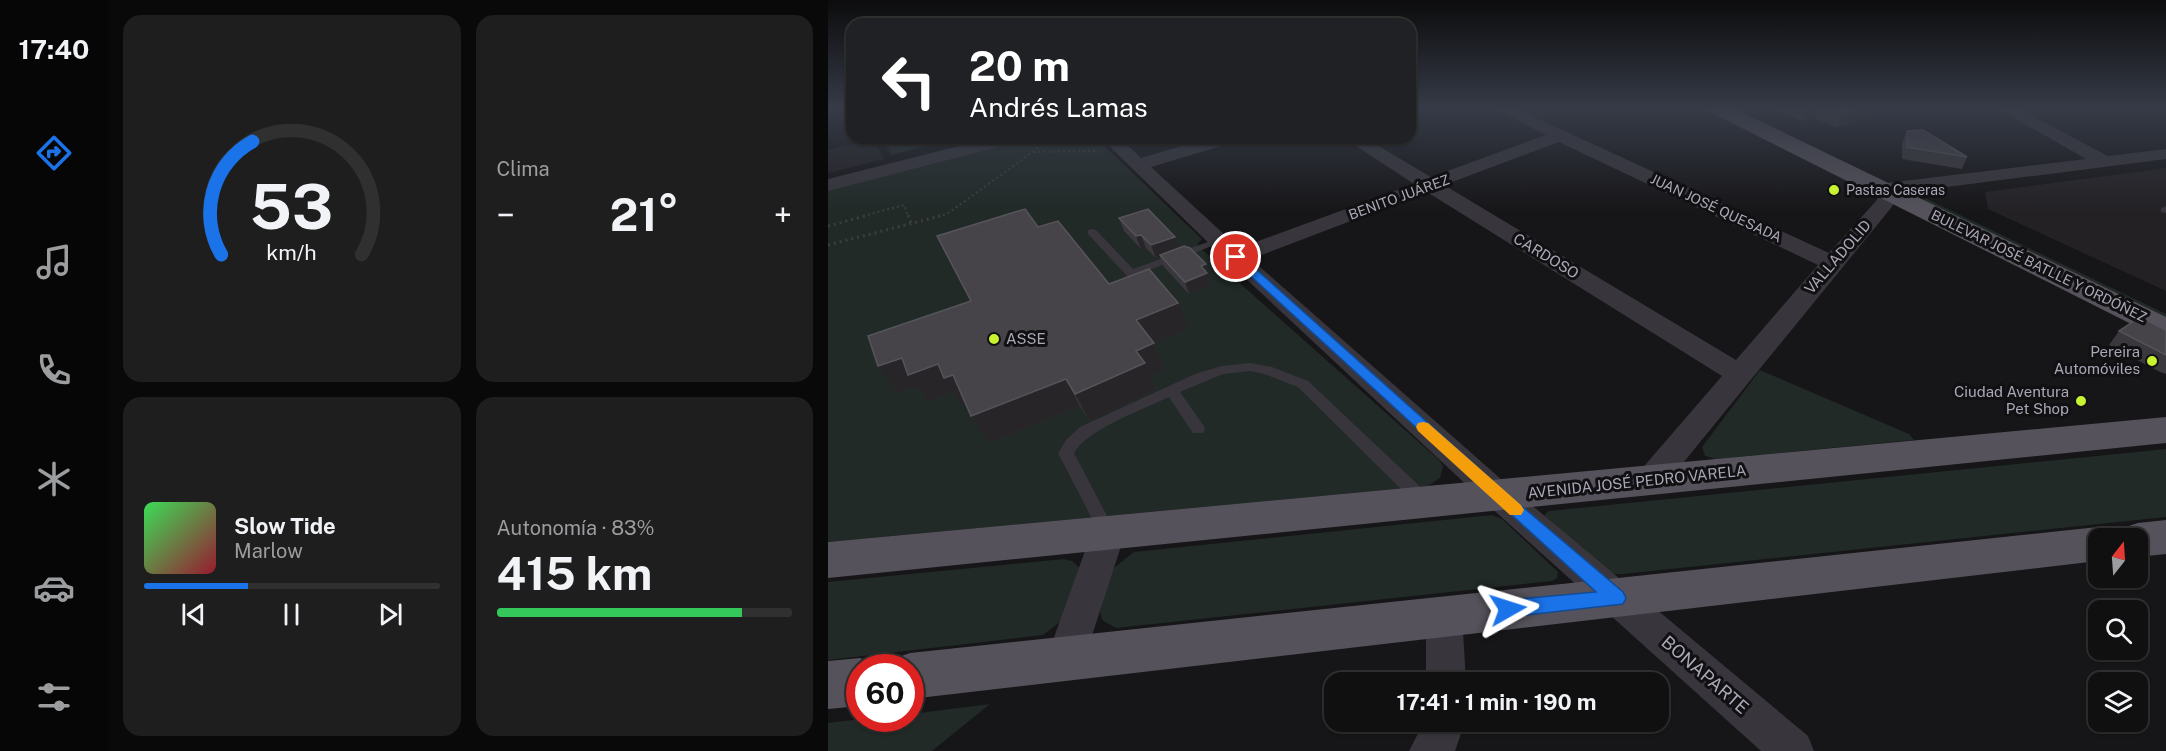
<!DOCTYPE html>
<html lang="es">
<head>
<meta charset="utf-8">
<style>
	body { margin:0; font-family:"Public Sans",sans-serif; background:#1e1e1f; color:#f1f3f6; height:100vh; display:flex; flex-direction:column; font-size:22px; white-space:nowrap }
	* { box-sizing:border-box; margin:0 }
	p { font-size:20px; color:#9c9d9f }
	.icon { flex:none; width:33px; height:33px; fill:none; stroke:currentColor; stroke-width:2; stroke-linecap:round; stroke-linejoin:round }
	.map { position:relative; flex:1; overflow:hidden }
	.sheet { display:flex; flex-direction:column; gap:15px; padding:15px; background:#090909; width:720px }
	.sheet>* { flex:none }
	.banner { position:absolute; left:18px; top:18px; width:570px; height:126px; border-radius:18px; box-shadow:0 2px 4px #0004,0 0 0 2px #303031; background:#202124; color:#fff; overflow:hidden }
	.needle { width:39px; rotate:17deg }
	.tools { position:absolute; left:1260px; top:528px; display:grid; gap:12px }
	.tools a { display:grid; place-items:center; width:60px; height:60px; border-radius:12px; background:#101011; box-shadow:0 2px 4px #0004,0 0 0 2px #303031; font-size:30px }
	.speed { position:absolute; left:18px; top:654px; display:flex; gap:12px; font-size:30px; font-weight:700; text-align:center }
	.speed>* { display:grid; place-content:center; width:78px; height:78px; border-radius:50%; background:#101011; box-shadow:0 2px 4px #0004,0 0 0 2px #303031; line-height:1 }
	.speed .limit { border:9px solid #d22; background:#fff; color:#111 }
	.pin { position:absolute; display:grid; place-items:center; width:51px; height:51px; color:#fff; margin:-26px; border:3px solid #fff; border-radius:50%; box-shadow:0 2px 6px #0007 }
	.me { position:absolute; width:66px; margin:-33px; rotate:84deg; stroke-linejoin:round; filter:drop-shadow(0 0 4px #0008) }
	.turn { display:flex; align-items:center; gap:21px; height:126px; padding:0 24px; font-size:27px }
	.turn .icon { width:78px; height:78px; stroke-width:2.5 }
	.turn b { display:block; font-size:42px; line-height:51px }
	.big { font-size:45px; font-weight:700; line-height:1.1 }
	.sheet .widget { flex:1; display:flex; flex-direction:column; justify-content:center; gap:9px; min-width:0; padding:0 21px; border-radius:18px; background:#1e1e1f }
	.sheet .dial { align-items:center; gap:0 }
	.dial svg { height:156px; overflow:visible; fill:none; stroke:#303031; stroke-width:7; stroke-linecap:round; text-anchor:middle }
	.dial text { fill:#f1f3f6; stroke:none }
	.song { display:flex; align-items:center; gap:18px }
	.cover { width:72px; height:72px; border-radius:9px; background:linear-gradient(135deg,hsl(130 70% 55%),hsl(350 70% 35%)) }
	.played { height:6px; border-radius:3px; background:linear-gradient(90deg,#1a73e8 35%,#303031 35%) }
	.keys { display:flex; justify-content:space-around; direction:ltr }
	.heat { display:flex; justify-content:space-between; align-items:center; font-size:33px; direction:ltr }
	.charge { height:9px; border-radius:4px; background:linear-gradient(90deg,#34c759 83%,#303031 0) }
	.sheet .tiles { flex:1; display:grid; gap:15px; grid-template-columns:repeat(2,1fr) }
	.trip { position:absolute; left:496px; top:672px; width:345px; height:60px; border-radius:18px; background:#101011; box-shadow:0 2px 4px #0004,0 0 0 2px #303031; font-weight:700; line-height:60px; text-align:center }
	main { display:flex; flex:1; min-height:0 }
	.tabs { display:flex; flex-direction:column; width:108px; justify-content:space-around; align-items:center; background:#060607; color:#9c9d9f }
	.tabs .icon { width:42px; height:42px }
	.tabs .selected { color:#1a73e8 }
	.tabs b { font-size:27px; color:#f1f3f6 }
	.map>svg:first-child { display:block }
	.built { fill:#232124 }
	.green { fill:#212a27 }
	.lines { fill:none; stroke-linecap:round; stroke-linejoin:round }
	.path-far1 { stroke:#3e3c43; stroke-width:2; stroke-dasharray:2 3; stroke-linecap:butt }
	.path { stroke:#3e3c43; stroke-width:3; stroke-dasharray:2 4; stroke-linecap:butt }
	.service { fill:#38363c; fill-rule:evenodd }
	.minor { fill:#38363c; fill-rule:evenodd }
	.primary { fill:#55525b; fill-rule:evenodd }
	.wall { fill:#3a383c }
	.shaded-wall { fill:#272528 }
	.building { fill:#474449; stroke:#56545b; stroke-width:1.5 }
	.route { fill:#1a73e8; stroke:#114b97; stroke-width:1.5 }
	.slow { fill:#f59e0b }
	.poi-dot { fill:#c7f330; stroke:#111012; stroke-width:2 }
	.labels { text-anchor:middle; stroke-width:6; stroke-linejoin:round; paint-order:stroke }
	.far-poi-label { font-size:14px; fill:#aba7b7; stroke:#111012; text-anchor:start }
	.far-street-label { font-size:14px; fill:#aba7b7; stroke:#111012 }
	.street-label { font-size:15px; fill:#aba7b7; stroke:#111012 }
	.poi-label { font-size:15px; fill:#aba7b7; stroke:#111012; text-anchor:end }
	.near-street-label { font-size:18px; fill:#aba7b7; stroke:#111012 }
</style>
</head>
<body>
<main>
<nav class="tabs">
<b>17:40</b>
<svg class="icon selected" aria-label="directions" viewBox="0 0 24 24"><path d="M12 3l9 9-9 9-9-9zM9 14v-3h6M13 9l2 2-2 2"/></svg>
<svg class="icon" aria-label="music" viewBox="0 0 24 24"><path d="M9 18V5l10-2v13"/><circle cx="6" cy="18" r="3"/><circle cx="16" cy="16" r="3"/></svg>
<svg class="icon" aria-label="phone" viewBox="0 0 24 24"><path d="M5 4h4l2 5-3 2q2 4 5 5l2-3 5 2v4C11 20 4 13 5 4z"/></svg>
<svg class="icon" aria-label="climate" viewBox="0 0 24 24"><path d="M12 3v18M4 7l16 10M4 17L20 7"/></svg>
<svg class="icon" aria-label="car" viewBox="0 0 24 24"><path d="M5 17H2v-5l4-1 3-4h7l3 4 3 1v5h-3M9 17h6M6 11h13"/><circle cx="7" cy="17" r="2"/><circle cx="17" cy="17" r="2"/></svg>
<svg class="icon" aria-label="filters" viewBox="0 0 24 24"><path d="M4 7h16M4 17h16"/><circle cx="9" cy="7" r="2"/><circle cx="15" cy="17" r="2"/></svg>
</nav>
<section class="sheet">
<div class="tiles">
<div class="widget dial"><svg viewBox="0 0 100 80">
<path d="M14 69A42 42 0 1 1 86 69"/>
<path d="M14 69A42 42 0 0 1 30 11" stroke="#1a73e8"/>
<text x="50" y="56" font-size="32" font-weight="700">53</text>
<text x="50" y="72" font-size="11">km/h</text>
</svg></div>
<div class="widget"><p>Clima</p>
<div class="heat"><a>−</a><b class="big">21°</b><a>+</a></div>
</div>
<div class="widget">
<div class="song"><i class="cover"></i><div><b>Slow Tide</b><p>Marlow</p></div></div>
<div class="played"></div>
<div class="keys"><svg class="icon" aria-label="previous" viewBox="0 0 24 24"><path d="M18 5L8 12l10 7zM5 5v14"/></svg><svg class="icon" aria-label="pause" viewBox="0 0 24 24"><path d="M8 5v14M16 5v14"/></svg><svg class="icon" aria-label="next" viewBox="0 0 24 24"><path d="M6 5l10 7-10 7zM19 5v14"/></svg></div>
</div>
<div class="widget"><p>Autonomía · 83%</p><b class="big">415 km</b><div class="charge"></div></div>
</div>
</section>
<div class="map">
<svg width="1338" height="751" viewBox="0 0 1338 751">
	<rect width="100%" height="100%" fill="#161517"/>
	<path class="built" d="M 46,139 L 56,159 L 0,173 L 0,150 Z
		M 1338,168 L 1338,291 L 1160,209 L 1157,192 Z"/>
	<path class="green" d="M 54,138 L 121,138 L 123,140 L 63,155 Z
		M 196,138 L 268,138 L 374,239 L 369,245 L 612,461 L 615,467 L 612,478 L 600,486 L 0,542 L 0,188 Z
		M 1099,199 L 1338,314 L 1338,319 L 1094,200 Z
		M 932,370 L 1081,434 L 1086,440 L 888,459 L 877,456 L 874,447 Z
		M 1338,449 L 1338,517 L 795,574 L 785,574 L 717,520 L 717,514 L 721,511 Z
		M 664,515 L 674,519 L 730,572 L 729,578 L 724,581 L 288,628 L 274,620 L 272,611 L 283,570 L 306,552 Z
		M 236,559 L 244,561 L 252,568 L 232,622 L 215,635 L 0,660 L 0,582 Z
		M 162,704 L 104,751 L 0,751 L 0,723 L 41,718 L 82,718 L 83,714 Z"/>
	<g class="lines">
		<path class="path-far1" d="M 205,152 L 270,151
			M 35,216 L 76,205 L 80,216
			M 110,216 L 119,214 L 224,138"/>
		<path class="path" d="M 80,215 L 83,223
			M 0,226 L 41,215
			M 0,245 L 116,215"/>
		<path class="service" d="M 1338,206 L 1338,213 L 1333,212 L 1333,208 Z
			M 264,229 L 268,230 L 305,269 L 388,239 L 392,238 L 397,241 L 303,277 L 299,276 L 260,234 L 260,230 Z
			M 422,363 L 444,367 L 480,381 L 601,495 L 603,500 L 601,505 L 595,506 L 589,505 L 470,387 L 436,374 L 422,371 L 395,374 L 352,392 L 375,425 L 377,429 L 375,433 L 365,433 L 341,397 C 316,409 258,430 246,453 L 288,533 L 286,538 L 280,540 L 274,538 L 230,453 L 238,440 L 252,427 L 367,374 L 394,366 Z"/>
		<path class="minor" d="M 666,108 L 687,108 L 1001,253 L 1048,201 L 1059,183 L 1258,159 L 1169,108 L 1189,108 L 1280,156 L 1338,149 L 1338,159 L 1072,193 L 1063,208 L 833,490 L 822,493 L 811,490 L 806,481 L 811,472 L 894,376 L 599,192 L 423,259 L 682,487 L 980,736 L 986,751 L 933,751 L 660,505 L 400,262 L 273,138 L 292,138 L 313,158 L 381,138 L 409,138 L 406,142 L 323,167 L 411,248 L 586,184 L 516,138 L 537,138 L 603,177 L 718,135 ZM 731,142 L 990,265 L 908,360 L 616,185 Z
			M 163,138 L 192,138 L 189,142 L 0,191 L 0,179 Z
			M 280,520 L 292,524 L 297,534 L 257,657 L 252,670 L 238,675 L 224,670 L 219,657 L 263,534 L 268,524 Z
			M 616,598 L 629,603 L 634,615 L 638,682 L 598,682 L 598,615 L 603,603 Z
			M 596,722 L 637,722 L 627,751 L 581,751 Z"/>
		<path class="primary" d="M 879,108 L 905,108 L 1338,317 L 1338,339 L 1327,336 L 882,112 Z
			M 1338,417 L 1338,443 L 0,578 L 0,542 Z
			M 1338,520 L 1338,554 L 1310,557 L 1310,538 L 1290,538 L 1295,528 L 1310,523 Z
			M 1270,527 L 1285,532 L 1288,538 L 1270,538 L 1270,561 L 82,699 L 82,668 L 62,668 L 65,659 L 82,653 Z
			M 32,658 L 50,668 L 32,668 L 32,706 L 0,709 L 0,661 Z"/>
	</g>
	<path class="wall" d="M 944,108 L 1042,108 L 1039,117 L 1009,127 L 986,118 L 974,121 Z
		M 1079,131 L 1139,157 L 1134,169 L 1074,159 L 1074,143 Z
		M 291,218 L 347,237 L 351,248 L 378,264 L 382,276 L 381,277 L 383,285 L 361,294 L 336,267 L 332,257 L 328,258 L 318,248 L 313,249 L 296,231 Z
		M 210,227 L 281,284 L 360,329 L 326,343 L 337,370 L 322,376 L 328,390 L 261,420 L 252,406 L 161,443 L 137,403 L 134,405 L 125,392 L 100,402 L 88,386 L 70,393 L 50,366 L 143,301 Z
		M 1338,330 L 1338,374 L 1332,372 L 1281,345 L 1291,331 Z"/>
	<path class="shaded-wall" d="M 978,108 L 989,108 L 986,118 L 974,121 Z
		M 1027,108 L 1042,108 L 1039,117 L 1009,127 L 1014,112 Z
		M 313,235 L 318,248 L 313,249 L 308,236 Z
		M 347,237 L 352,250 L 332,255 L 332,257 L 328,258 L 323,245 Z
		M 378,264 L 382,276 L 381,277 L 383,285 L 361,294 L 357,282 L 373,266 Z
		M 350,303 L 360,329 L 318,346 L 308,320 Z
		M 326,343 L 337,370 L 322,376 L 328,390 L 261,420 L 247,394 L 308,351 Z
		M 74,358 L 110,364 L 125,375 L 143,401 L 134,405 L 125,392 L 100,402 L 88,386 L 70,393 L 50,366 Z
		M 238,379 L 252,406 L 161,443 L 143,416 Z"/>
	<path class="building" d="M 1003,108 L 1027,108 L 1014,112 Z
		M 1095,130 L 1139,157 L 1079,147 L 1079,131 Z
		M 197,209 L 210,227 L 230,221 L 281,284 L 321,269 L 350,303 L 308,320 L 326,343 L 308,351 L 317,363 L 247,394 L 238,379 L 143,416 L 125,375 L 116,378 L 110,364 L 80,375 L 74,358 L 50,366 L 40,336 L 143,301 L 109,236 Z
		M 320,209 L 347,237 L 323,245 L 313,235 L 308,236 L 291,218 Z
		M 356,246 L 362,248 L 378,264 L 373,266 L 379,273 L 357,282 L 332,255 Z
		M 1312,317 L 1338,330 L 1338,355 L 1291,331 Z"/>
	<linearGradient id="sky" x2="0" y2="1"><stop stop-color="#0c0c0d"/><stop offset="0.51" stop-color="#363b47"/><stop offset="1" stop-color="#363b47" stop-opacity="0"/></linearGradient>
	<rect width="1338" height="213" fill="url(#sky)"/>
	<path class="route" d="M 404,255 L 412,255 L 676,491 L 795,592 L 798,598 L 795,604 L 680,617 L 674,615 L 671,609 L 674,603 L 680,600 L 768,592 L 404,259 Z"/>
	<path class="slow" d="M 595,422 L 600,423 L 693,505 L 696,510 L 693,515 L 682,515 L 590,431 L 588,427 L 590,423 Z"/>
	<g class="poi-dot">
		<circle cx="1006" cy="190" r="6"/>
		<circle cx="166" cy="339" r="6"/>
		<circle cx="1324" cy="361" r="6"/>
		<circle cx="1253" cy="401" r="6"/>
	</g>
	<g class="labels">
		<g class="far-poi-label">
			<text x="1018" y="195">Pastas Caseras</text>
		</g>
		<g class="far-street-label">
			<text transform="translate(571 197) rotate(-20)" y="5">BENITO JUÁREZ</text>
			<text transform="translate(888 208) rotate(25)" y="5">JUAN JOSÉ QUESADA</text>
			<text transform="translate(1211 266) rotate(26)" y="5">BULEVAR JOSÉ BATLLE Y ORDÓÑEZ</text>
		</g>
		<g class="street-label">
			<text transform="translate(718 256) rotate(31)" y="5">CARDOSO</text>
			<text transform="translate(1010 257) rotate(-49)" y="5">VALLADOLID</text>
			<text transform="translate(809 482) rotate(-6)" y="5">AVENIDA JOSÉ PEDRO VARELA</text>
		</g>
		<g class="poi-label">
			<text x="178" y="344" text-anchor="start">ASSE</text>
			<text x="1312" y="357">Pereira<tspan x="1312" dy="17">Automóviles</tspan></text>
			<text x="1241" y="397">Ciudad Aventura<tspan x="1241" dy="17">Pet Shop</tspan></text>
		</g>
		<g class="near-street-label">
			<text transform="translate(877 675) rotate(41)" y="6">BONAPARTE</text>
		</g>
	</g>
</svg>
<div class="tools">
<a><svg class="needle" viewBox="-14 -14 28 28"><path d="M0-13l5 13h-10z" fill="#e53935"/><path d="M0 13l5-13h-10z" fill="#9c9d9f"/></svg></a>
<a><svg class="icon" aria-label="search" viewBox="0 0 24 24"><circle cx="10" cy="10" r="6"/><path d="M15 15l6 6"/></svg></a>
<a><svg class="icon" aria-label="layers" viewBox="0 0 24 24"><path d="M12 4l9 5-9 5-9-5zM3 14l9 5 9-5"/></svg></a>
</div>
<div class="speed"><div class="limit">60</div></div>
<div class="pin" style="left:408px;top:257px;background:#d93025"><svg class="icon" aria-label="arrive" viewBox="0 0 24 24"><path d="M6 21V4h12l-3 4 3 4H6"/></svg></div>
<svg class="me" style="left:680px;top:609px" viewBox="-20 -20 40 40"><path d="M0-17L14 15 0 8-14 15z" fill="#1a73e8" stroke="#fff" stroke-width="4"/></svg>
<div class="trip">17:41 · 1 min · 190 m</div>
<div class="banner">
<div class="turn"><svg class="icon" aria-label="left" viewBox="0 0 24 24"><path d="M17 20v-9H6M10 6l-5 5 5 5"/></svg><div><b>20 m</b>Andrés Lamas</div></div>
</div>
</div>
</main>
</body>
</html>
